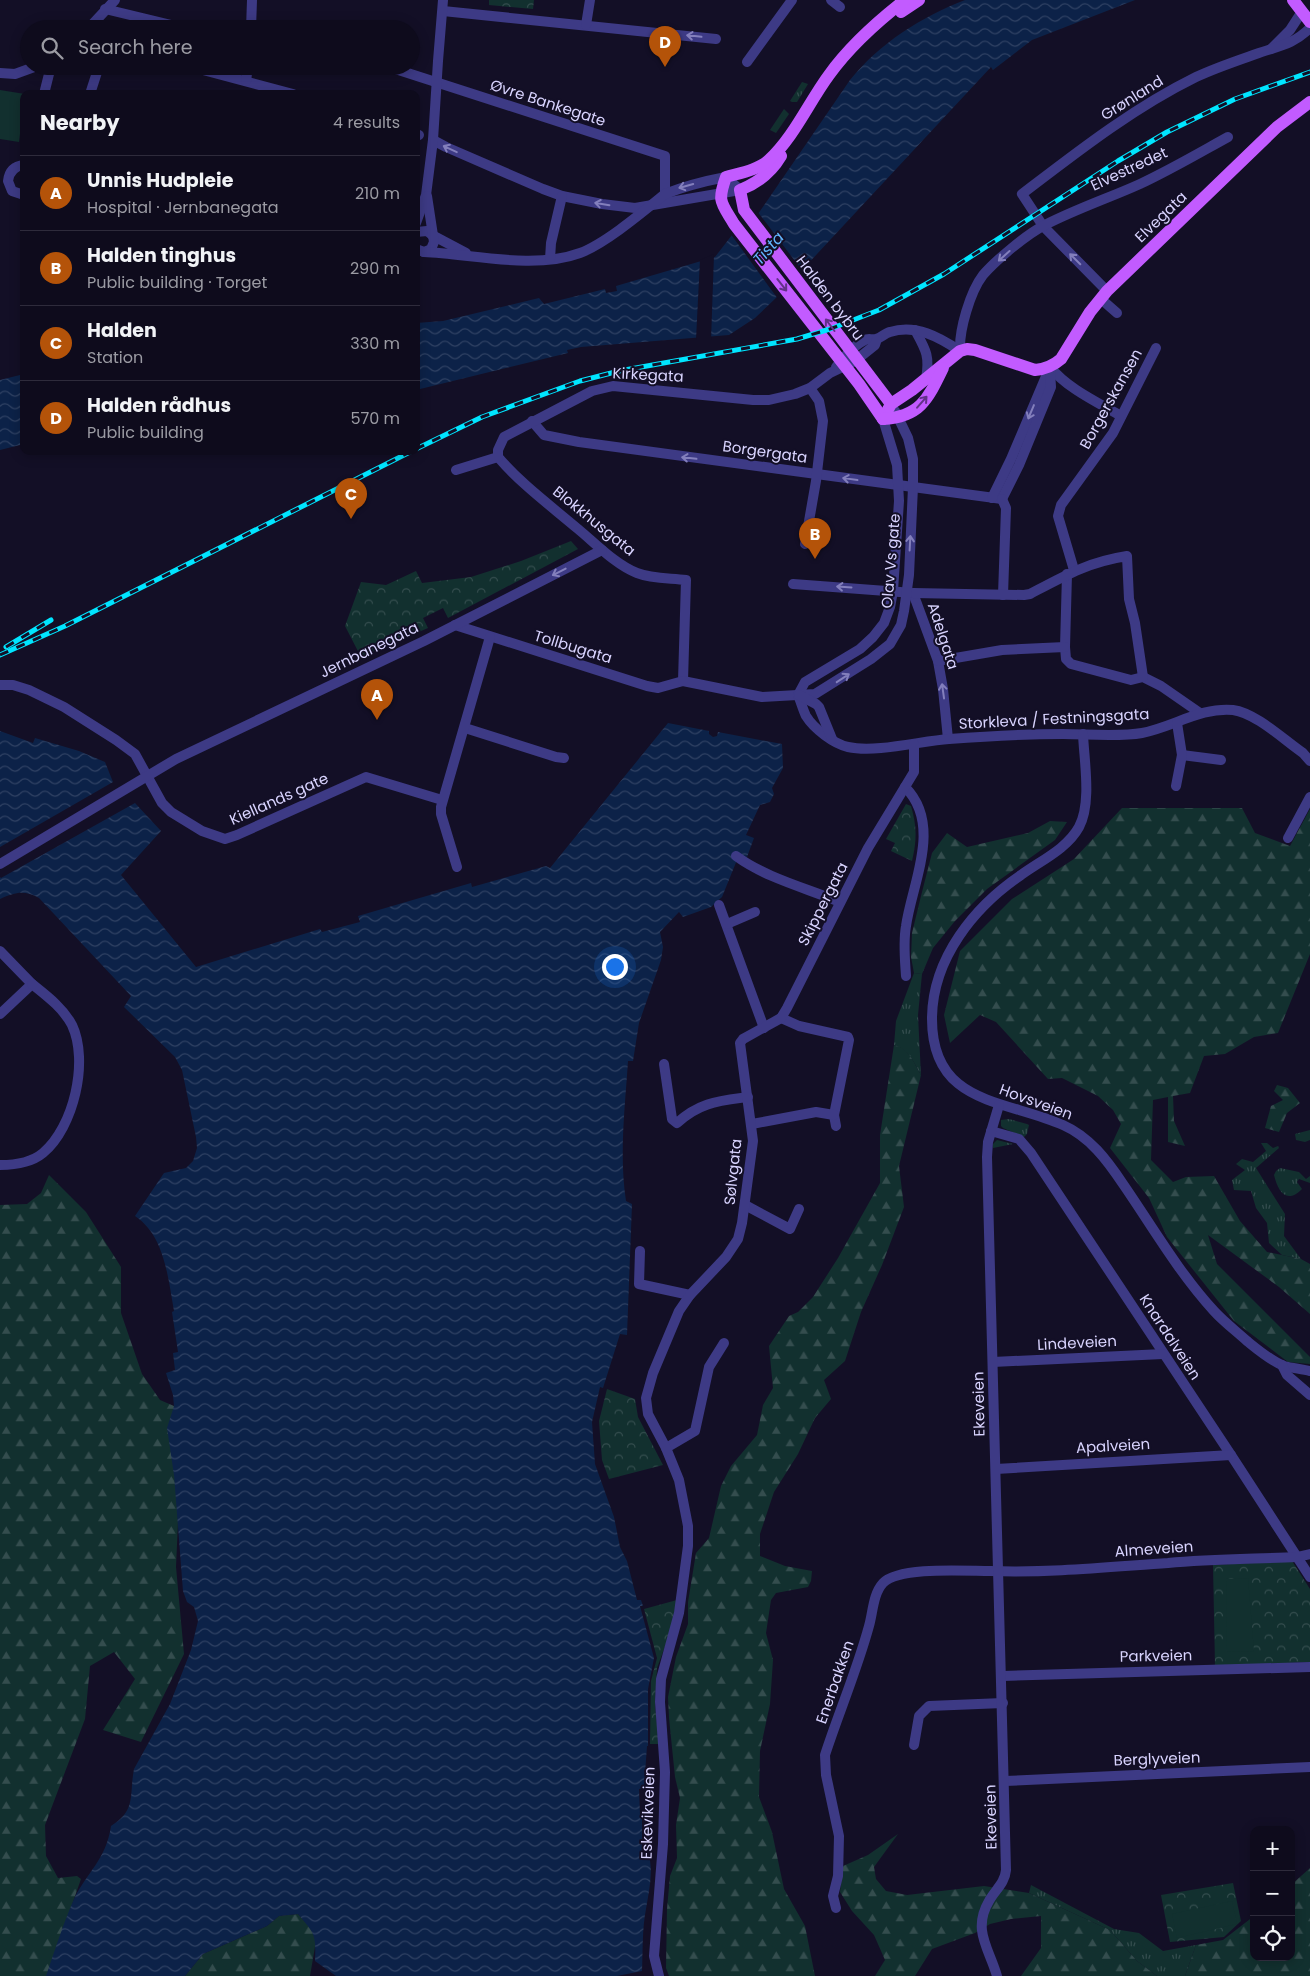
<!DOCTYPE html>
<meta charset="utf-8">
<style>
:root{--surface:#0e0b1c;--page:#1c1929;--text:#f1f3f6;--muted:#9b9ba3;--line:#2e2b3b;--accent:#b45309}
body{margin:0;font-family:Poppins,sans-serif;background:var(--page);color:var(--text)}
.controls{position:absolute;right:15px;bottom:15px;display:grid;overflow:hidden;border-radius:10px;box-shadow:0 2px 12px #0003}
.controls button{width:45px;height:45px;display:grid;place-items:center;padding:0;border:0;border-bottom:1px solid var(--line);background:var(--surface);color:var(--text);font:25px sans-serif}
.you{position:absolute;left:614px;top:966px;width:18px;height:18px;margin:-12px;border:4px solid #fff;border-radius:50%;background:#1a73e8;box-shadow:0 0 0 8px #1a73e833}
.badge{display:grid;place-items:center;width:32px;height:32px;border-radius:50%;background:var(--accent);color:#fff;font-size:16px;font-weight:700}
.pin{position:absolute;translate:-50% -41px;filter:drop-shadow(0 1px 2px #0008)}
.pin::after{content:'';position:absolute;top:26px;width:18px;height:15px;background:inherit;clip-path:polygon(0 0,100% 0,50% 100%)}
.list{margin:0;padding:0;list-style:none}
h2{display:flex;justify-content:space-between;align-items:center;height:65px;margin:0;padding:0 20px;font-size:21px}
h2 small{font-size:16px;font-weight:400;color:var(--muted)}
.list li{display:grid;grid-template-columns:32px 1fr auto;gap:15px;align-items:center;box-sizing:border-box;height:75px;padding:0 20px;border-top:1px solid var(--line)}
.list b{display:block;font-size:19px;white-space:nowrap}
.list p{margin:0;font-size:16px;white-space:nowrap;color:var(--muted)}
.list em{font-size:16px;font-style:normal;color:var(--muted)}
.icon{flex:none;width:28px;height:28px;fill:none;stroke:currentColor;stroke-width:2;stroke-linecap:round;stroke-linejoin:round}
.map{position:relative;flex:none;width:1310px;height:1976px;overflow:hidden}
.search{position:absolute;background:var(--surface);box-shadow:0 2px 12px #0003;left:20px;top:20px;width:400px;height:55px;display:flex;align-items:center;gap:12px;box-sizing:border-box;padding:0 18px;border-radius:28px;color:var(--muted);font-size:19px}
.panel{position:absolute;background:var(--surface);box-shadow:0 2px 12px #0003;left:20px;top:90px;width:400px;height:365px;border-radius:10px}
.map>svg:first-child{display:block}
.grass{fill:url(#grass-tufts)}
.forest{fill:url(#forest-firs)}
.park{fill:url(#park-crowns)}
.pitch{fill:#12302f}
.water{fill:url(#water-waves)}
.pier{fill:#130f26}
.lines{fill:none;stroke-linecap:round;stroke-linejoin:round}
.minor{stroke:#3d3a85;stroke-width:10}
.major{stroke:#c25bff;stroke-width:12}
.rail-casing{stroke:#00e5ff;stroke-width:5}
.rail{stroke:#130f26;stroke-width:3;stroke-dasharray:9;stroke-linecap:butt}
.oneway{stroke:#837fbc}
.oneway2{stroke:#623188}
.labels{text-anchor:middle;stroke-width:4;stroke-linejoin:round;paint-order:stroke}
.street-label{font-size:15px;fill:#d9d4ff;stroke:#130f26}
.water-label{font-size:16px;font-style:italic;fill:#62b6ff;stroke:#130f26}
</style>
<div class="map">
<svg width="1310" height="1976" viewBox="0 0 1310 1976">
<defs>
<pattern id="grass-tufts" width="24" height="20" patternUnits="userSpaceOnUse" patternTransform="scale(1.25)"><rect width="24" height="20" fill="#12302f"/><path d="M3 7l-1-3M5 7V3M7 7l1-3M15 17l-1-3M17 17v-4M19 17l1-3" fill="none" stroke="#344d4e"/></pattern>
<pattern id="forest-firs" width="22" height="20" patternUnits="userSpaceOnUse" patternTransform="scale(1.25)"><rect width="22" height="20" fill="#12302f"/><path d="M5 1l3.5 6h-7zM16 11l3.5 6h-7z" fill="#344d4e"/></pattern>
<pattern id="park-crowns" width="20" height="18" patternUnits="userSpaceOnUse" patternTransform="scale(1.25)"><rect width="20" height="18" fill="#12302f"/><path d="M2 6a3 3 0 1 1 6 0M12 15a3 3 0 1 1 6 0" fill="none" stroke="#344d4e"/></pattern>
<pattern id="water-waves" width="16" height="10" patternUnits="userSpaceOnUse" patternTransform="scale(1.25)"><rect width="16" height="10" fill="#0c2248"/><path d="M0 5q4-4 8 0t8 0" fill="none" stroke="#2f4163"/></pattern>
</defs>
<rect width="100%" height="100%" fill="#130f26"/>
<g class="grass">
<polygon points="802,82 808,84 797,102 792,102 790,101"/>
<polygon points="784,109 789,114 776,133 770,130"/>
<path d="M914 973 922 974 918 1015 921 1075C914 1063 909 1049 894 1045L896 1021Z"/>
<polygon points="1009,1119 1027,1124 1029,1125 1027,1134 1024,1137 1003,1128 1001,1126 1001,1120"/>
<polygon points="1310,1130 1310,1140 1305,1142 1296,1140 1295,1134"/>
<polygon points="997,1140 1013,1144 993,1148 993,1144"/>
<polygon points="1261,1143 1267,1143 1273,1148 1278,1146 1279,1148 1256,1168 1285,1214 1284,1236 1301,1259 1282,1255 1269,1243 1267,1223 1256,1208 1251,1191 1234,1190 1232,1180 1245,1170 1236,1164 1242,1159 1253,1162 1266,1151"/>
<path d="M1280 1168 1299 1172 1306 1179 1310 1176V1183L1299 1179 1297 1182 1302 1189C1286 1205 1278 1191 1274 1175L1276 1171Z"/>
<polygon points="1031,1885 1114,1929 1139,1933 1163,1951 1196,1945 1185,1976 1157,1976 1137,1961 1110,1930 1029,1893"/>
</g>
<g class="forest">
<polygon points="1122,808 1242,808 1255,833 1290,846 1310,809 1310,954 1278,1033 1254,1037 1225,1054 1204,1056 1190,1093 1173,1096 1174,1121 1185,1146 1168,1142 1168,1097 1153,1100 1151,1160 1173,1182 1186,1177 1214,1176 1240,1221 1267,1252 1301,1259 1310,1264 1310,1314 1279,1287 1208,1235 1217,1264 1310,1357 1310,1364 1288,1362 1234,1321 1167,1237 1149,1198 1110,1148 1121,1124 1113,1110 1098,1096 1062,1078 1048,1079 996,1022 980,1015 950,1043 944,1015 960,951 1012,899 1074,859"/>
<polygon points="1050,821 1067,822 1055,840 987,889 955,921 933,948 922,974 914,973 911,957 912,933 921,896 932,853 947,833 967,847 1028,833"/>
<path d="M894 1045C909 1048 914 1063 921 1075L899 1166 904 1207 882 1265 861 1312 845 1361 824 1380 831 1399 815 1418 798 1454 774 1492 760 1534V1556L785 1566 812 1571 811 1581 808 1587 776 1593 771 1600 766 1633 773 1660 770 1704 760 1751 759 1797 772 1832 784 1889 805 1926 815 1976H669L666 1968 667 1909 670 1876 677 1858 676 1825 680 1798 675 1777 669 1718 668 1697 676 1657 688 1624V1602L696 1553 709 1538 721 1486 731 1466 757 1435 763 1405 773 1388 769 1346 789 1316 798 1312 813 1297 838 1258 880 1183V1135Z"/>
<polygon points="1277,1085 1288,1088 1300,1103 1287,1113 1279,1132 1265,1128 1271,1106 1283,1100 1274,1091"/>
<polygon points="49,1175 86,1212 121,1267 121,1313 142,1374 160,1400 174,1406 178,1522 176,1567 184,1654 141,1742 103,1730 135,1679 114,1652 90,1666 85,1719 45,1825 46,1856 58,1878 77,1876 81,1879 47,1976 0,1976 0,1205 27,1204 41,1193"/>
<polygon points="898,1834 874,1867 876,1879 886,1891 907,1895 984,1886 1029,1893 1110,1930 1137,1961 1157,1976 1021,1976 1041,1948 1041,1916 1011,1919 990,1924 975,1933 932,1949 915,1976 875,1976 885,1960 874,1935 852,1911 840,1892 843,1866 868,1855"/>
<polygon points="1310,1868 1310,1976 1185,1976 1196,1945 1223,1940 1254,1916 1254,1957 1291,1957 1291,1885"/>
<polygon points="298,1914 314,1932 316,1941 310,1976 185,1976 203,1954 267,1926 279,1916"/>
</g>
<g class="park">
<polygon points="489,0 534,0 533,9 489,5"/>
<polygon points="571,541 578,549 448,618 443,608 423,618 428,628 361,657 345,626 361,582 386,585 416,571 422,583 471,577 521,561"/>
<path d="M906 804 911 806C917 827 917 840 912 861L891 851 895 843 886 839Z"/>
<polygon points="607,1389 635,1399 638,1417 663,1465 609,1479 602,1460 599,1421"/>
<polygon points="1292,1561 1310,1589 1310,1662 1215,1666 1213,1565"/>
<polygon points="677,1600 670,1633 657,1668 655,1705 659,1744 650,1744 651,1681 657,1658 644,1609"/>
<polygon points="1233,1883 1241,1921 1224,1937 1170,1942 1161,1895"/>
</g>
<g class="pitch">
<polygon points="0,90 25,94 19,142 0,139"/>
<polygon points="1248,1578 1254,1651 1227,1652 1226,1579"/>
<polygon points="1232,1901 1237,1924 1177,1938 1172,1914"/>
</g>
<g class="water">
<path d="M965 0H1135L1032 40 993 70 991 67 777 297 755 318 729 335 581 347 567 350 568 353 416 390V323L443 321 539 298 544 304 605 289 606 293 617 291 616 286 715 257 732 235 758 214 850 80C880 43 921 17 965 0Z"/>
<polygon points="24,374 24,444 0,450 0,380"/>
<path d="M668 723 709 731V734L713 737 717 736 718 732 782 744 783 768 772 788 774 794 770 802 760 805 746 835 754 838 747 857 739 855 722 897 711 907 683 917 679 912 660 932 663 947 661 960 639 1023 633 1061H628C625 1108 619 1155 626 1201L632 1204 627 1335 620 1334 603 1388 600 1387 592 1422 595 1464 614 1517 620 1547 627 1561 637 1600H641L643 1606H640L654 1658 648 1689V1746H647L644 1788 639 1789 640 1815 647 1816V1818H642V1850L648 1852C654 1871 649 1890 646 1909 642 1929 643 1951 642 1971L617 1976H336L315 1961C316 1934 315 1934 298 1914L279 1916 267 1926 203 1954 185 1976H46C55 1950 63 1924 74 1899 87 1872 106 1860 111 1826 137 1810 129 1794 134 1769L170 1704 191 1650 198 1621 194 1607 187 1602 183 1591 174 1475 167 1428 174 1406 173 1395 166 1373 175 1370 173 1353 178 1352 172 1312 174 1311C168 1278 165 1236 135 1216L164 1173 186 1168 193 1161 197 1148 196 1137 182 1070 175 1057 124 1007 131 996 39 898C24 890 16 892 0 899V877L1 878 135 803 161 831 121 875 196 967 320 929 322 932 360 922 358 916 471 883 472 887 546 866 550 868Z"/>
<polygon points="0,731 33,743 35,738 79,751 105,762 113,782 0,847"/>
</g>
<g class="pier">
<polygon points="757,211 804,273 778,299 730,233"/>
<polygon points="714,254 711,340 696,340 700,260"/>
</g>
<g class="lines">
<g class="minor">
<polyline points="831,0 840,7"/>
<polyline points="105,9 188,29"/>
<polyline points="443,11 716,39"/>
<polyline points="586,25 590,0"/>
<polyline points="88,29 115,0"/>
<polyline points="251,29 252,0"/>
<polyline points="1271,49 1290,30 1301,13"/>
<polyline points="747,62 792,0"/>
<polyline points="188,66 293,94"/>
<polyline points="386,66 665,156 665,194"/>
<polyline points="0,73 15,74 37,66"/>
<polyline points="246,81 248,66"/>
<polyline points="44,94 51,66"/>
<polyline points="90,94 99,66"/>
<polyline points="416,134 419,135"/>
<polyline points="433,140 446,147 543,189 562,196 602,204 635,208 740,190"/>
<path d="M24 165C14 166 9 172 8 181L12 191 24 195"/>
<polyline points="416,223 426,195 433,140 438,61 443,0"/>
<polyline points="416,232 427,231 431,234"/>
<polyline points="432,235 466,253"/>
<polyline points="416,249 424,252 431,249 434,242 427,196"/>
<path d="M424 252C472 254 534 270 580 253 605 244 644 211 665 194 685 186 705 181 726 177L740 190"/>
<polyline points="550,259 551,243 562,196"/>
<path d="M1107 291 1043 226 1022 194C1077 152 1133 108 1196 77 1215 68 1236 61 1256 54 1278 46 1293 45 1310 28"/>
<polyline points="1101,299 1117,313"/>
<path d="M915 330C926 350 930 356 926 379"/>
<path d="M960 351C959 330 970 292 983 275 996 260 1027 234 1045 225 1076 209 1109 198 1140 184 1170 170 1199 153 1228 137"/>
<path d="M836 367C844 357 853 346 865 340 868 338 872 340 876 339 881 338 885 333 890 332 916 324 939 337 960 351"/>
<path d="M1050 367C1068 389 1097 402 1121 416"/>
<polyline points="532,421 544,435 579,442 1002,499"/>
<path d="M498 457C521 484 551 506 578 529 595 543 616 565 637 573 652 579 670 578 686 580L683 681"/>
<polyline points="456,470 498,457 498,450 504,437 592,391 613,386 753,400 769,400 795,394 810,388 830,373 855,361 875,345 877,339"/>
<polyline points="992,498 1011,459 1050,367"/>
<polyline points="1002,499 1019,465 1051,387 1050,371"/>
<polyline points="1002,499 1006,508 1003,595"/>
<polyline points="805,544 816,481 823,421 819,401 810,388"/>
<polyline points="1074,570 1058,516 1061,505 1113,433 1156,348"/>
<polyline points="1067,574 1065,647 1066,659 1071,664 1131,680 1143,677 1161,686 1200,713"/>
<polyline points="793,584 913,593 938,661 943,689 948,739"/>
<path d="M913 593 1024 595 1030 594C1064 576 1088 562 1127 556L1129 599 1135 623 1143 677"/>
<polyline points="455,625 647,686 658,688 683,681"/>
<polyline points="938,661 1002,650 1065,647"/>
<polyline points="683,681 762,697 815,694 871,659 890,644 901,625 904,611 909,575 913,487 913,459 908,438 895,411"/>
<polyline points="0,685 13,685 29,690 64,707 116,740 135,754 162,803 171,812 202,831 225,839 237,835 366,777 442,800"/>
<path d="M798 695C801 702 803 710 806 716 814 729 834 744 848 747 876 753 921 741 949 739 987 736 1025 734 1063 734 1087 734 1119 737 1142 733 1173 727 1201 707 1233 710 1256 713 1284 740 1303 753L1310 761"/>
<polyline points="798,695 805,682 860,649 873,637 884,623 890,607 893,591 899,501 897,465 883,419"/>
<polyline points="799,695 816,704 819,707 832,739"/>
<polyline points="465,728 556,757 564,758"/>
<path d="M1083 734C1084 760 1092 803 1079 827 1067 849 1040 861 1021 875 974 907 933 958 932 1017 931 1105 1004 1099 1063 1125 1090 1137 1107 1160 1123 1184 1152 1226 1179 1273 1214 1311 1224 1322 1236 1331 1247 1341 1257 1349 1271 1361 1284 1366 1292 1368 1301 1369 1310 1371"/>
<polyline points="1182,755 1221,760"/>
<polyline points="1176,786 1182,755 1177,723"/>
<path d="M905 787C943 825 912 883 906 926 903 943 905 960 906 976"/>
<polyline points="1288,838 1310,797"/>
<path d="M736 856C766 878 806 888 840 902"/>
<polyline points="0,864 176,759 424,641 602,550"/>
<polyline points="457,867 441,814 441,807 490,637"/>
<polyline points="719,905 764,1028"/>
<polyline points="727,924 755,912"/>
<polyline points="0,951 32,984 0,1014"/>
<polyline points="781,1018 799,1026 848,1037 849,1040 834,1115 836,1126"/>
<path d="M664 1064 672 1119 677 1123C700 1102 719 1101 748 1097"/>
<polyline points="752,1124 816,1112 834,1115"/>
<polyline points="991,1131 1019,1139 1031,1153 1231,1455 1310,1577"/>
<path d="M0 1165C16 1165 31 1163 43 1153 74 1127 89 1061 72 1025 63 1008 47 996 32 984"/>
<polyline points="745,1205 790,1229 799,1209"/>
<polyline points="640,1251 639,1284 690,1295"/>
<polyline points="993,1362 1163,1354"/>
<polyline points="1282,1365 1287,1375 1310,1395"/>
<polyline points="666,1448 695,1431 709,1367 724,1343"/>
<polyline points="996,1469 1231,1455"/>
<polyline points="1003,1676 1310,1667"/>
<polyline points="914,1745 919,1716 929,1706 1003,1703"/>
<polyline points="1005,1781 1310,1767"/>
<path d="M836 1908 833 1896 838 1876 839 1836 826 1775 825 1755C839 1712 857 1670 869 1626 873 1612 873 1594 883 1583 899 1566 967 1571 990 1571 1050 1573 1109 1567 1168 1563 1211 1559 1254 1559 1297 1557L1310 1554"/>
<polyline points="659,1976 654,1956 663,1844 665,1772 660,1702 661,1679 679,1613 688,1546 688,1526 679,1480 666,1448 648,1414 646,1398 653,1373 679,1311 690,1295 726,1257 738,1239 742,1223 753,1141 740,1043 743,1039 781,1018 787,1008 868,848 914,772 914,744"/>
<path d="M997 1976C989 1948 972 1930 989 1901 995 1890 1005 1883 1006 1870L987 1157 988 1142 999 1105"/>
</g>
<g class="major">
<polyline points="1293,0 1310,22"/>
<polyline points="901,12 919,0"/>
<path d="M781 156C771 173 758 183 740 190L744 210 891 404"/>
<path d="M883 419 891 404 912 390 960 351 967 349 975 350 1035 370C1046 369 1053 366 1061 359L1090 312 1107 291 1277 127 1310 102"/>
<path d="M883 419 859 384 734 224C721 202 717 202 726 177 740 173 758 170 769 160 794 137 809 102 829 75 849 47 878 21 905 0"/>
<path d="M883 419C920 417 928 399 943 368"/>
</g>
<g class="rail-casing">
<g id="rail">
<polyline points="416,449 482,417 580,381 619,371 797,339 830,329 879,310 944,274 1118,161 1167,132 1235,99 1310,72"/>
<polyline points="6,647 51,620"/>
<polyline points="0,655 65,626 412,451"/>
</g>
</g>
<use href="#rail" class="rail"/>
</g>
<defs><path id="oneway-shaft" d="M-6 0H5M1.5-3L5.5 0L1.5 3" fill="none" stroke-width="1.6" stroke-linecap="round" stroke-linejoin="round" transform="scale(1.25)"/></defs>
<g class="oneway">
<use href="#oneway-shaft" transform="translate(694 36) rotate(-174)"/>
<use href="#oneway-shaft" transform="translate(450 149) rotate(-155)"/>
<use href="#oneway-shaft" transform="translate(686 186) rotate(164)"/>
<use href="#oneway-shaft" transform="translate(602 204) rotate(-171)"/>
<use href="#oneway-shaft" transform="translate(1004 256) rotate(138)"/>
<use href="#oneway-shaft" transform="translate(1075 259) rotate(-135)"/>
<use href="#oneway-shaft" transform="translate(1031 412) rotate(113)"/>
<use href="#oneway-shaft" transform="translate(689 458) rotate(-174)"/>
<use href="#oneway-shaft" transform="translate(850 479) rotate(-172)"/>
<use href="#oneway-shaft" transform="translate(910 543) rotate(-87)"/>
<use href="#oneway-shaft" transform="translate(559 572) rotate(153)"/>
<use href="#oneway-shaft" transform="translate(844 587) rotate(-176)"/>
<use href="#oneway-shaft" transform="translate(843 678) rotate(-33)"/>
<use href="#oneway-shaft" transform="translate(943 691) rotate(-98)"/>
</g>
<g class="oneway2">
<use href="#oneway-shaft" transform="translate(782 285) rotate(52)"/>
<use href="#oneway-shaft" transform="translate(830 325) rotate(-127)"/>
<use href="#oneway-shaft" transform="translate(922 402) rotate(-49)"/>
</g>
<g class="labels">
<g class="street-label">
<text transform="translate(1132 98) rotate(-32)" y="5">Grønland</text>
<text transform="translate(548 103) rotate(18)" y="5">Øvre Bankegate</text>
<text transform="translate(1129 169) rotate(-25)" y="5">Elvestredet</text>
<text transform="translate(1161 217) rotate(-44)" y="5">Elvegata</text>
<text transform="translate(830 298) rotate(53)" y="5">Halden bybru</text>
<text transform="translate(648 375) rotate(3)" y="5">Kirkegata</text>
<text transform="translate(1111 399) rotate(-61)" y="5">Borgerskansen</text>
<text transform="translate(765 452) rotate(8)" y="5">Borgergata</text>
<text transform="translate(594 521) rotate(39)" y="5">Blokkhusgata</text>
<text transform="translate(891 561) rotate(-85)" y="5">Olav Vs gate</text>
<text transform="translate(943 636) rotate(72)" y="5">Adelgata</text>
<text transform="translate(573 647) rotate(17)" y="5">Tollbugata</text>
<text transform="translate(369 650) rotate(-26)" y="5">Jernbanegata</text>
<text transform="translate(1054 719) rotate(-3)" y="5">Storkleva / Festningsgata</text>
<text transform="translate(279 799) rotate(-24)" y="5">Kiellands gate</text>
<text transform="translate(823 904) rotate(-63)" y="5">Skippergata</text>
<text transform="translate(1036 1102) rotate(20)" y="5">Hovsveien</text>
<text transform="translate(733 1172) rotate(-84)" y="5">Sølvgata</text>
<text transform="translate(1170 1337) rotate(57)" y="5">Knardalveien</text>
<text transform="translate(1077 1343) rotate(-3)" y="5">Lindeveien</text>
<text transform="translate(979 1404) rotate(-91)" y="5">Ekeveien</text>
<text transform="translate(1113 1446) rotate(-3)" y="5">Apalveien</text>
<text transform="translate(1154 1549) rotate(-4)" y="5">Almeveien</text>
<text transform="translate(1156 1656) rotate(-1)" y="5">Parkveien</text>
<text transform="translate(835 1682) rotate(-71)" y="5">Enerbakken</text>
<text transform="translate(1157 1759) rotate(-2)" y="5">Berglyveien</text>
<text transform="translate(648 1813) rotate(-88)" y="5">Eskevikveien</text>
<text transform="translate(991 1817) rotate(-91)" y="5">Ekeveien</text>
</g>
<g class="water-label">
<text transform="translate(768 248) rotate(-49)" y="6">Tista</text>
</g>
</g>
</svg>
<div class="controls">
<button>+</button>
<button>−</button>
<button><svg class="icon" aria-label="locate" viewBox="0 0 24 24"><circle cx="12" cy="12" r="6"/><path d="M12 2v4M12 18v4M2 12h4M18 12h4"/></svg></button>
</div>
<div class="you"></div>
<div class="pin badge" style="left:377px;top:720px">A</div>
<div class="pin badge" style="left:815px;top:559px">B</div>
<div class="pin badge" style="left:351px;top:519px">C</div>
<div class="pin badge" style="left:665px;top:67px">D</div>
<div class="search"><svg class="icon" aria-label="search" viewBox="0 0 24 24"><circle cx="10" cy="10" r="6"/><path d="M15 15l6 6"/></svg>Search here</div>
<section class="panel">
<h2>Nearby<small>4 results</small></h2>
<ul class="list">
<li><span class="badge">A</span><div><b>Unnis Hudpleie</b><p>Hospital · Jernbanegata</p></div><em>210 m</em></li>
<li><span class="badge">B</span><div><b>Halden tinghus</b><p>Public building · Torget</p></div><em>290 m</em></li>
<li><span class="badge">C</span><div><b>Halden</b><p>Station</p></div><em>330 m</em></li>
<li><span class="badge">D</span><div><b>Halden rådhus</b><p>Public building</p></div><em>570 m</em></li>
</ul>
</section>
</div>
